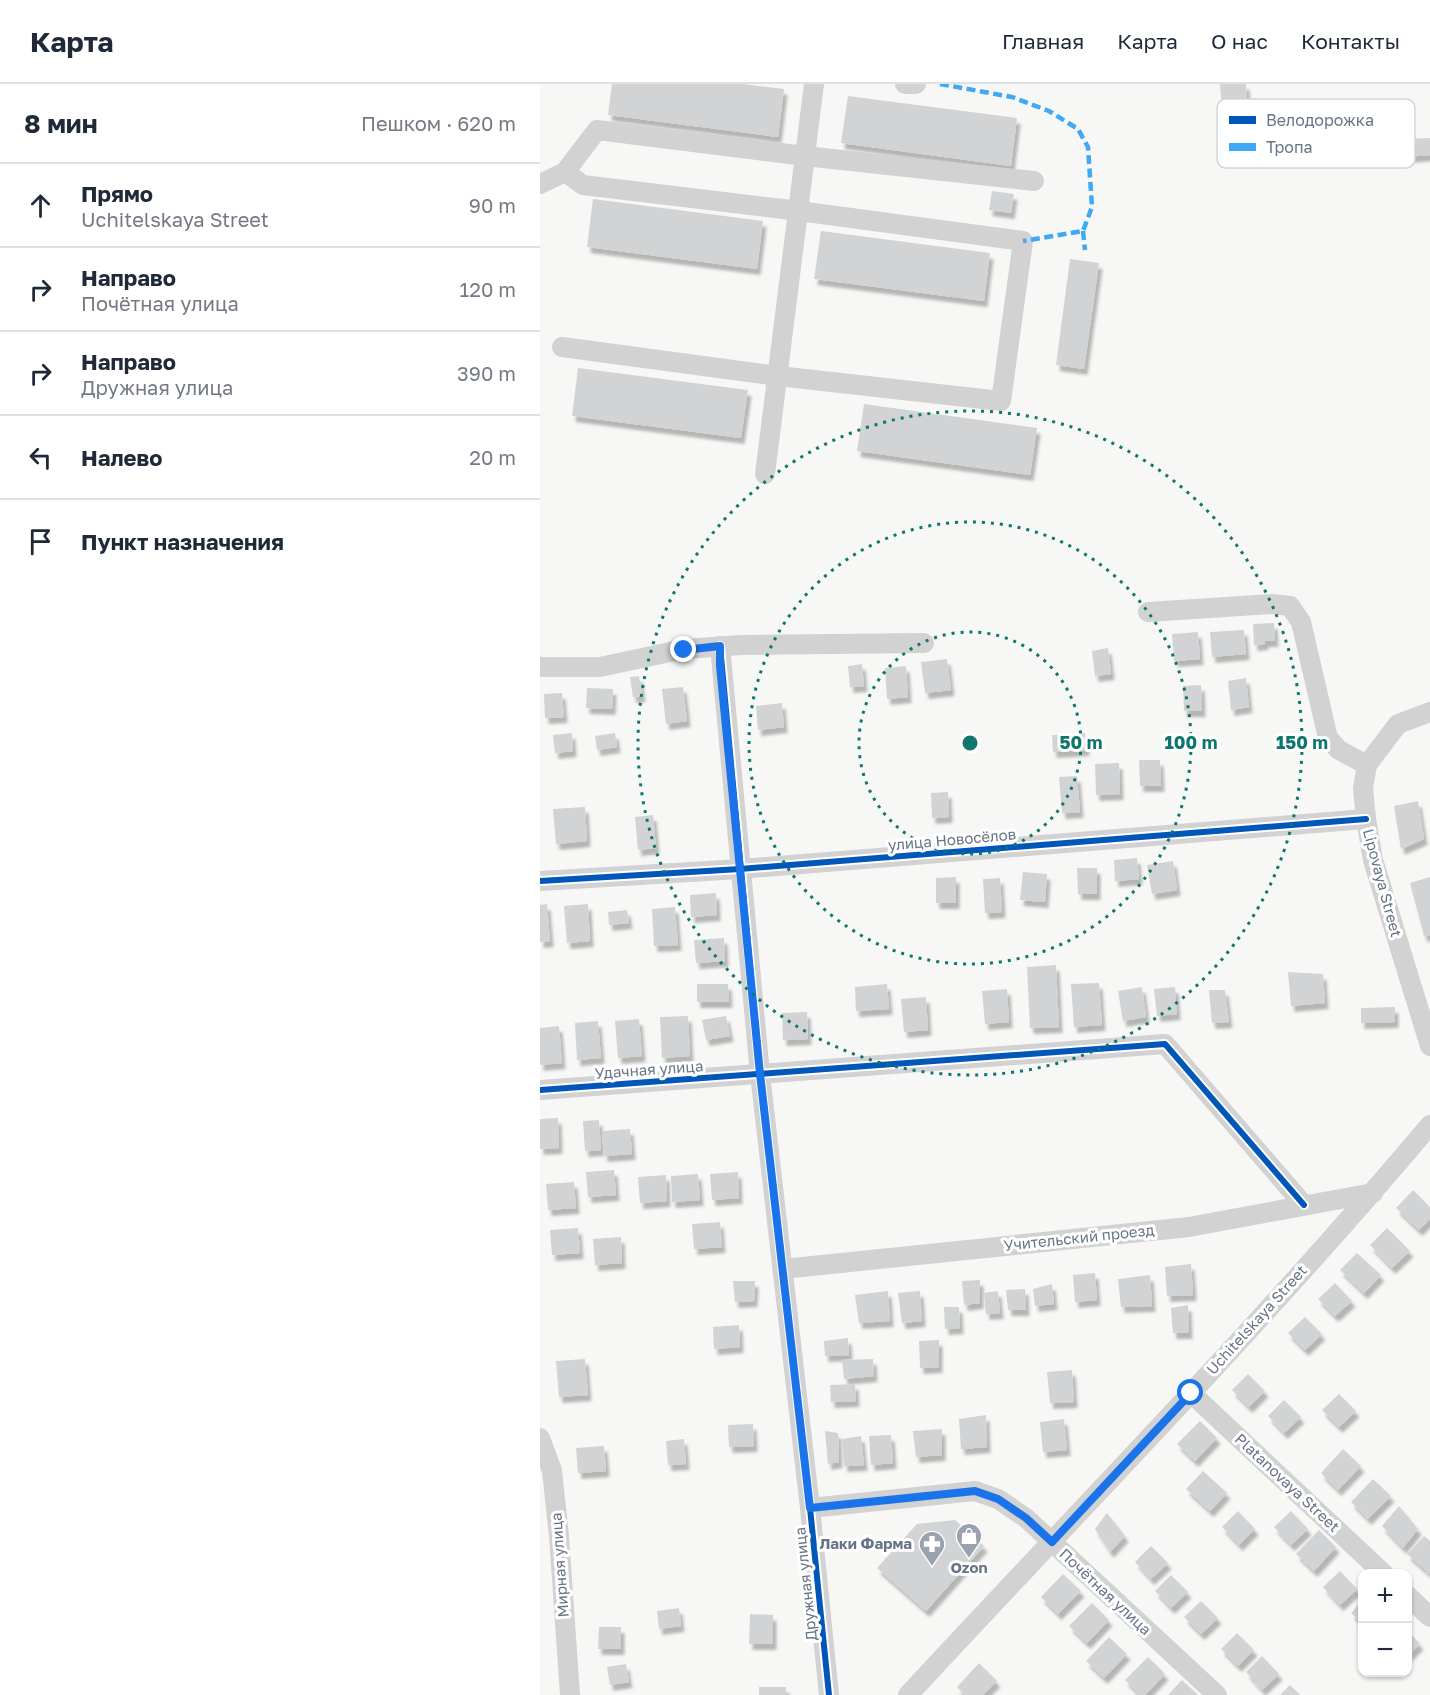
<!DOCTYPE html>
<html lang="ru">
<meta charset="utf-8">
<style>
:root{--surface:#fff;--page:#f6f6f7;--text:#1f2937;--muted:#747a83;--line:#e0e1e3}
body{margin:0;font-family:"Golos Text",sans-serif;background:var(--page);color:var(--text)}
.controls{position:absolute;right:18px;bottom:18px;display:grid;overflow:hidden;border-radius:12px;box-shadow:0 2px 4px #0004}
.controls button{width:54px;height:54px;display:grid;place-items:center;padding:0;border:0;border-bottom:2px solid var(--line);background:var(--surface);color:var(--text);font:30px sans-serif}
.stop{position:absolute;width:18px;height:18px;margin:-14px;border:4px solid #1a73e8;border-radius:50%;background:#fff}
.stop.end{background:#1a73e8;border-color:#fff;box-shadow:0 2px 6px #0008}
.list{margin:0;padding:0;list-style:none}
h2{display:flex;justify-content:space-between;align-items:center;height:78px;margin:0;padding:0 24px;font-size:26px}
h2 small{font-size:20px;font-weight:400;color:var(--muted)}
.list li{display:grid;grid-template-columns:39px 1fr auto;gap:18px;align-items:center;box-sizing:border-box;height:84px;padding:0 24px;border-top:2px solid var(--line)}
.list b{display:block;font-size:22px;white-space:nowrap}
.list p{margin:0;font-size:20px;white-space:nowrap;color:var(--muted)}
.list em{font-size:20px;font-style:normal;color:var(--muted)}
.icon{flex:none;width:33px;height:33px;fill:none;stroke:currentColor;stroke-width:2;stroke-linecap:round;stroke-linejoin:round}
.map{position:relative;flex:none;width:890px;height:1611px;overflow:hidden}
header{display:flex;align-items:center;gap:36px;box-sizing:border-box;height:84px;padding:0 30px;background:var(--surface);border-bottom:2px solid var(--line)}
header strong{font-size:28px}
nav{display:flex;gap:33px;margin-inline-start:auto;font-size:21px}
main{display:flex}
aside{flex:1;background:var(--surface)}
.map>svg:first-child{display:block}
.building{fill:#d2d3d4;filter:url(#shadow)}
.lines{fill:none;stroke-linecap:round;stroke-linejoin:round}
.minor{stroke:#d2d2d3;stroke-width:20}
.quiet{stroke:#3fa9f5;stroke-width:4.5;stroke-dasharray:9 4.5;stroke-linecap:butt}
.cycleway-casing{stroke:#fff;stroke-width:10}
.cycleway{stroke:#0057b8;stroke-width:6}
.route{stroke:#1a73e8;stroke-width:8}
.ring{fill:none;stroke:#0f766e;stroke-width:3;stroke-dasharray:3 6}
.labels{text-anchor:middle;stroke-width:6;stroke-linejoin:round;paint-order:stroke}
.street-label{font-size:15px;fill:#677487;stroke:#fff}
.poi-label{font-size:15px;font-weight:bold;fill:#677487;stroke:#fff;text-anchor:end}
.key{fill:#fff;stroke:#d1d5db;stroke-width:1.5}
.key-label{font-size:16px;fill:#677487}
.centre{fill:#0f766e;stroke:#fff;stroke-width:3}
.ring-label{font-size:18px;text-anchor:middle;font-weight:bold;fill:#0f766e;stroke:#fff;stroke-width:6;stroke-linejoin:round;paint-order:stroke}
</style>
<header>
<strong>Карта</strong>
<nav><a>Главная</a><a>Карта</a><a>О нас</a><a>Контакты</a></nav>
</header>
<main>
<aside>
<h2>8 мин<small>Пешком · 620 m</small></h2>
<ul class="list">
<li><svg class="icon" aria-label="ahead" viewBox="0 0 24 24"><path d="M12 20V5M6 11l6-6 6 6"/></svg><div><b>Прямо</b><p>Uchitelskaya Street</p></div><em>90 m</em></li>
<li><svg class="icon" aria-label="right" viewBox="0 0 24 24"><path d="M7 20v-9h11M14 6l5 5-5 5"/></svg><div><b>Направо</b><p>Почётная улица</p></div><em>120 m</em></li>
<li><svg class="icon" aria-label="right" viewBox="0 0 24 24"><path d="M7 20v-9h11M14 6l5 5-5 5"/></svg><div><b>Направо</b><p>Дружная улица</p></div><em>390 m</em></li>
<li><svg class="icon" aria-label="left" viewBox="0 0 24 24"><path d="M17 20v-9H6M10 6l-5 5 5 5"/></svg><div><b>Налево</b></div><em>20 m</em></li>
<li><svg class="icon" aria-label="arrive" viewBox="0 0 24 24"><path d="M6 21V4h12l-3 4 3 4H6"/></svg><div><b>Пункт назначения</b></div></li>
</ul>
</aside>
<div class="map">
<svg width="890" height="1611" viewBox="0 0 890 1611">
<defs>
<filter id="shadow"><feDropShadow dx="3.5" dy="6" stdDeviation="1.5" flood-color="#0004"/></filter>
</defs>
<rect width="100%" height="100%" fill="#f7f7f6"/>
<g class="building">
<polygon points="72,0 203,0 244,5 238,53 68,31"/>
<polygon points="680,0 706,0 707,22 682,24"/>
<polygon points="308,12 477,34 471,82 301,59"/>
<polygon points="890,54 890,71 866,73 866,55"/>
<polygon points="452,107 474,110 471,129 449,126"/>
<polygon points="53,115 223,137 217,185 47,163"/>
<polygon points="281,147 450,169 444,217 274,195"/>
<polygon points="530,175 559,179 544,285 516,281"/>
<polygon points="38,284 208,306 201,354 32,332"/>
<polygon points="324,320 497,344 490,391 317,367"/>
<polygon points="734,539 735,557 725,557 725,560 714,561 713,540"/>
<polygon points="704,546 706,570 672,573 670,548"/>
<polygon points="658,548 660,575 634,577 632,550"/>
<polygon points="568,564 571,590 555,592 552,567"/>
<polygon points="407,575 411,606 385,609 381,578"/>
<polygon points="322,580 324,602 310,603 308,582"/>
<polygon points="366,582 368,613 347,615 345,584"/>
<polygon points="99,592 102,612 93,613 90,593"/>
<polygon points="706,594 709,623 691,626 688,597"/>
<polygon points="661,601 662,627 644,627 643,602"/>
<polygon points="143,603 147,637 126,640 122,605"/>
<polygon points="47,604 73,605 72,625 46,624"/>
<polygon points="22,609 24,633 5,634 4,610"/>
<polygon points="242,619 244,643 218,646 216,622"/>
<polygon points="32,649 33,667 15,669 13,651"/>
<polygon points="75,649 77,663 57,666 55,652"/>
<polygon points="545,649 546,666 513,668 512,651"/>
<polygon points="599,676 620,676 621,702 600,702"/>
<polygon points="579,679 580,710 556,711 555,680"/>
<polygon points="537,692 540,728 522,729 519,693"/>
<polygon points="408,708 409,733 392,734 391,709"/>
<polygon points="878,717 884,755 861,765 854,722"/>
<polygon points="45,723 47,757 16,760 13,725"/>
<polygon points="113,731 116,764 98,766 95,733"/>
<polygon points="597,774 599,795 575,797 574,776"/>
<polygon points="633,777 637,806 612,810 607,781"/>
<polygon points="537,784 557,784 557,810 538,810"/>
<polygon points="483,788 507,790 505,818 480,816"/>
<polygon points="416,793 416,819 396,819 396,794"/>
<polygon points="890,793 890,851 884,852 870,799"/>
<polygon points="460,794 462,828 445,829 443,795"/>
<polygon points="176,809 177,831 151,833 150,811"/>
<polygon points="7,820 10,857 0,858 0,821"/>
<polygon points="48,820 50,857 27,859 24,822"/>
<polygon points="135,823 138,861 114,862 112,825"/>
<polygon points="87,826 89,839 69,841 68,828"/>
<polygon points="184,854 185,877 156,879 154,856"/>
<polygon points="516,881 519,943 490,944 487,883"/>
<polygon points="748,888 783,890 785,919 751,922"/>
<polygon points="559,899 562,941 534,943 531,900"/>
<polygon points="157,900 188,900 189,918 157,918"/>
<polygon points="347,900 349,925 316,927 315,903"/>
<polygon points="602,903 606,933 583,937 578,907"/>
<polygon points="635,903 637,930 617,932 614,905"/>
<polygon points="467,905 469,938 445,940 442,907"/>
<polygon points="669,906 685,906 689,938 672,939"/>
<polygon points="386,913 388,946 364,948 361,915"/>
<polygon points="855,923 855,938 821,939 821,924"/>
<polygon points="267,928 268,955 243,956 242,929"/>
<polygon points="148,932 150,972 122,974 120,933"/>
<polygon points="186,932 190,952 166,956 162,936"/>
<polygon points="99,935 102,972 78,974 75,937"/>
<polygon points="58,937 61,974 37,976 35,939"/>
<polygon points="19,942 22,979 0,981 0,944"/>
<polygon points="18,1034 19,1064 0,1065 0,1035"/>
<polygon points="59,1036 61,1066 45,1067 43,1037"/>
<polygon points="90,1045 92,1070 64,1072 62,1047"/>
<polygon points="74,1086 76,1111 48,1113 46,1088"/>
<polygon points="198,1088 199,1114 172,1116 170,1090"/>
<polygon points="158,1090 160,1116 132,1118 131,1092"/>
<polygon points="126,1091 127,1117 100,1119 98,1093"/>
<polygon points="34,1098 36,1124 8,1126 6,1100"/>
<polygon points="873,1106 890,1123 890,1135 879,1146 856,1124"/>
<polygon points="180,1138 182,1163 154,1165 152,1140"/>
<polygon points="38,1144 40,1169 12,1171 10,1146"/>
<polygon points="847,1144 870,1167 852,1184 830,1161"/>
<polygon points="81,1153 82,1179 55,1181 53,1155"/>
<polygon points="817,1169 841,1191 824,1209 800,1186"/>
<polygon points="651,1180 653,1211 627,1212 625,1183"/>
<polygon points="555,1189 557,1216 535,1218 533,1191"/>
<polygon points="610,1191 612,1222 581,1223 578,1195"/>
<polygon points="440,1196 440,1219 424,1221 422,1197"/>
<polygon points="193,1197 215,1197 214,1217 195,1218"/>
<polygon points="795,1199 812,1217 795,1232 778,1215"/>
<polygon points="512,1200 514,1220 495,1222 493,1205"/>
<polygon points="485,1205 486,1226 468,1226 466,1206"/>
<polygon points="348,1207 350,1237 319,1239 315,1211"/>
<polygon points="380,1207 382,1237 362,1239 358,1209"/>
<polygon points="458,1207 460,1229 446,1230 444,1209"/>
<polygon points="648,1221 649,1249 633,1249 631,1224"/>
<polygon points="404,1223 419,1223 420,1244 405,1245"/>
<polygon points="765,1233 782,1250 765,1266 748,1249"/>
<polygon points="199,1241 200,1263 174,1265 173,1243"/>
<polygon points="308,1254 309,1271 285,1272 284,1257"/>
<polygon points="399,1256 399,1283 380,1284 379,1257"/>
<polygon points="45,1275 48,1311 19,1313 16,1277"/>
<polygon points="333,1275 334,1292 304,1295 302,1276"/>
<polygon points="532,1286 534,1318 510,1319 507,1288"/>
<polygon points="708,1290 725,1307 709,1323 692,1306"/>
<polygon points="315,1300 316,1317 291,1318 290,1301"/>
<polygon points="799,1310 816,1327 799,1343 782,1326"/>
<polygon points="744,1316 761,1333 744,1349 728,1332"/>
<polygon points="446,1331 447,1363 421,1365 419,1335"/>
<polygon points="524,1335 527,1366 503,1368 500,1338"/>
<polygon points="660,1337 677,1354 655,1377 637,1360"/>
<polygon points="213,1340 214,1362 189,1363 188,1341"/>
<polygon points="402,1345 402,1371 376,1373 373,1347"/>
<polygon points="285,1347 298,1349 299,1378 288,1380"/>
<polygon points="351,1351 353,1379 331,1381 329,1352"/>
<polygon points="321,1352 324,1381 304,1382 302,1355"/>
<polygon points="144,1355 146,1380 128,1381 126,1357"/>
<polygon points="64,1362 66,1387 38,1389 36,1364"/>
<polygon points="803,1365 821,1382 798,1406 781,1389"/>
<polygon points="663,1387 687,1409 670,1427 646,1405"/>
<polygon points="833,1395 851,1412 828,1435 811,1418"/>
<polygon points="859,1422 878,1445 863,1464 842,1442"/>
<polygon points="698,1427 715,1445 699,1461 682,1443"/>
<polygon points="751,1427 768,1445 751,1461 734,1443"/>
<polygon points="567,1429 585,1452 570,1468 555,1445"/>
<polygon points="415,1436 444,1462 386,1527 337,1484 377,1440"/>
<polygon points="779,1446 796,1463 774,1487 756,1470"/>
<polygon points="884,1452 890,1457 890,1490 867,1470"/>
<polygon points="611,1462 628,1479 611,1495 595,1478"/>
<polygon points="800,1487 817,1505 800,1521 783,1503"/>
<polygon points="523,1490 541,1507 518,1530 501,1513"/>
<polygon points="631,1491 648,1508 631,1524 615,1507"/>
<polygon points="822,1516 822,1539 811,1529"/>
<polygon points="661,1517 678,1534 661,1550 644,1533"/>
<polygon points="552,1519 569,1536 547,1559 529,1542"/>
<polygon points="139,1524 141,1542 119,1545 117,1527"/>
<polygon points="210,1530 233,1531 233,1560 209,1560"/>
<polygon points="59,1543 81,1543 81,1565 58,1565"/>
<polygon points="868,1547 880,1560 868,1572"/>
<polygon points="697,1549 714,1566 698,1582 681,1565"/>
<polygon points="569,1553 587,1570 564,1594 546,1577"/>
<polygon points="722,1572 739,1590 722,1606 706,1588"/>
<polygon points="608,1573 625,1590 605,1611 600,1611 585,1596"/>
<polygon points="439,1579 457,1597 443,1611 425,1611 417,1603"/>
<polygon points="86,1580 89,1598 70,1601 67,1583"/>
<polygon points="642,1596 658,1611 628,1611"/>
<polygon points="750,1601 760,1611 740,1611"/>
<rect x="219" y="1603" width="27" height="8"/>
</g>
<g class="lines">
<g class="minor">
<polyline points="365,0 376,0"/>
<polyline points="0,100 25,88 57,46 265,72 494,97"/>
<polyline points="22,263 238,292 461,317 483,157 259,127 43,101 25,88"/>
<polyline points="225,390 274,0"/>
<polyline points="608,528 732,520 750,522 761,538 788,654 799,666 827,681"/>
<polyline points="180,562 220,990 270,1424 289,1611"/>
<polyline points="0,583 60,583 144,565 201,561 384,559"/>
<polyline points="890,628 858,640 827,681 823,704 826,735 833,776 890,962"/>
<polyline points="0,797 200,785 826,735"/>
<polyline points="0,1006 625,960 764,1121"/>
<polyline points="243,1185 649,1143 833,1109"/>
<polyline points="651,1309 844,1490"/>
<polyline points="0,1354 12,1387 19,1452 30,1611"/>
<polyline points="270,1424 435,1407 458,1415 486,1434 677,1611"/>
<polyline points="868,1512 890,1533"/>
<path d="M368 1611C543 1422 724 1238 890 1041"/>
</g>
<g class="quiet">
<polyline points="400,0 472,13 509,27 538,45 548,63 552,123 543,147 483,157"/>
<polyline points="543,147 545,166"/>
</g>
<g class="cycleway-casing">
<g id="cycleway">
<polyline points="180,562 220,990 270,1424 289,1611"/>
<polyline points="0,797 200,785 826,735"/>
<polyline points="0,1006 625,960 764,1121"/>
</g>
</g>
<use href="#cycleway" class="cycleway"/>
</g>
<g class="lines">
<polyline class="route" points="144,566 180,562 180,582 220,990 270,1424 435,1407 458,1415 486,1434 512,1458 651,1309"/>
</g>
<g class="ring">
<circle cx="430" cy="659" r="111"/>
<circle cx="430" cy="659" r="221"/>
<circle cx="430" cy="659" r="332"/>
</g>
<defs>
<g id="shop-pin" transform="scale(1.35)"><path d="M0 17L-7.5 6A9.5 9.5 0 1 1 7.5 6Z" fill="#99a2ae" stroke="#fff"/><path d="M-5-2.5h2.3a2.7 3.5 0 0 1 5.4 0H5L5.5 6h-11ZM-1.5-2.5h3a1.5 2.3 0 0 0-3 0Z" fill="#fff"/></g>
<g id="pharmacy-pin" transform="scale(1.35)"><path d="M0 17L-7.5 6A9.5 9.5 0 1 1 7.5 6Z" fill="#99a2ae" stroke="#fff"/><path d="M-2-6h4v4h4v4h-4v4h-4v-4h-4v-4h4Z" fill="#fff"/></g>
</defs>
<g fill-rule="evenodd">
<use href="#shop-pin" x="429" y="1452"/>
<use href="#pharmacy-pin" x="392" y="1460"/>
</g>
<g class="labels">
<g class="street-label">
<text transform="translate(412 756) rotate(-5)" y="5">улица Новосёлов</text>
<text transform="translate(842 799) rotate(75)" y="5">Lipovaya Street</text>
<text transform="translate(109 986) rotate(-4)" y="5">Удачная улица</text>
<text transform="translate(539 1154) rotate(-6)" y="5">Учительский проезд</text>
<text transform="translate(717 1236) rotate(-48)" y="5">Uchitelskaya Street</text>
<text transform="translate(747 1399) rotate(43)" y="5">Platanovaya Street</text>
<text transform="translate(20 1481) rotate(-94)" y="5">Мирная улица</text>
<text transform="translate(266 1500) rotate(-96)" y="5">Дружная улица</text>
<text transform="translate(565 1508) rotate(43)" y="5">Почётная улица</text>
</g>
<g class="poi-label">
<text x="372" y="1465">Лаки Фарма</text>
<text x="429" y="1489" text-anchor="middle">Ozon</text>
</g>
</g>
<rect x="677" y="15" width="198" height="69" rx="9" class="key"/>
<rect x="689" y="32" width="27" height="8" fill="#0057b8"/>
<rect x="689" y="59" width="27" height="8" fill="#3fa9f5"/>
<g class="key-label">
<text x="726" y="42">Велодорожка</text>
<text x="726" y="69">Тропа</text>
</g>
<circle cx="430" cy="659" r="9" class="centre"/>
<g class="ring-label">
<text x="541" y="665">50 m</text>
<text x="651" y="665">100 m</text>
<text x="762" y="665">150 m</text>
</g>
</svg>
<div class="controls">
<button>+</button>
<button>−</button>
</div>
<div class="stop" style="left:651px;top:1309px"></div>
<div class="stop end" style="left:144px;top:566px"></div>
</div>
</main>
